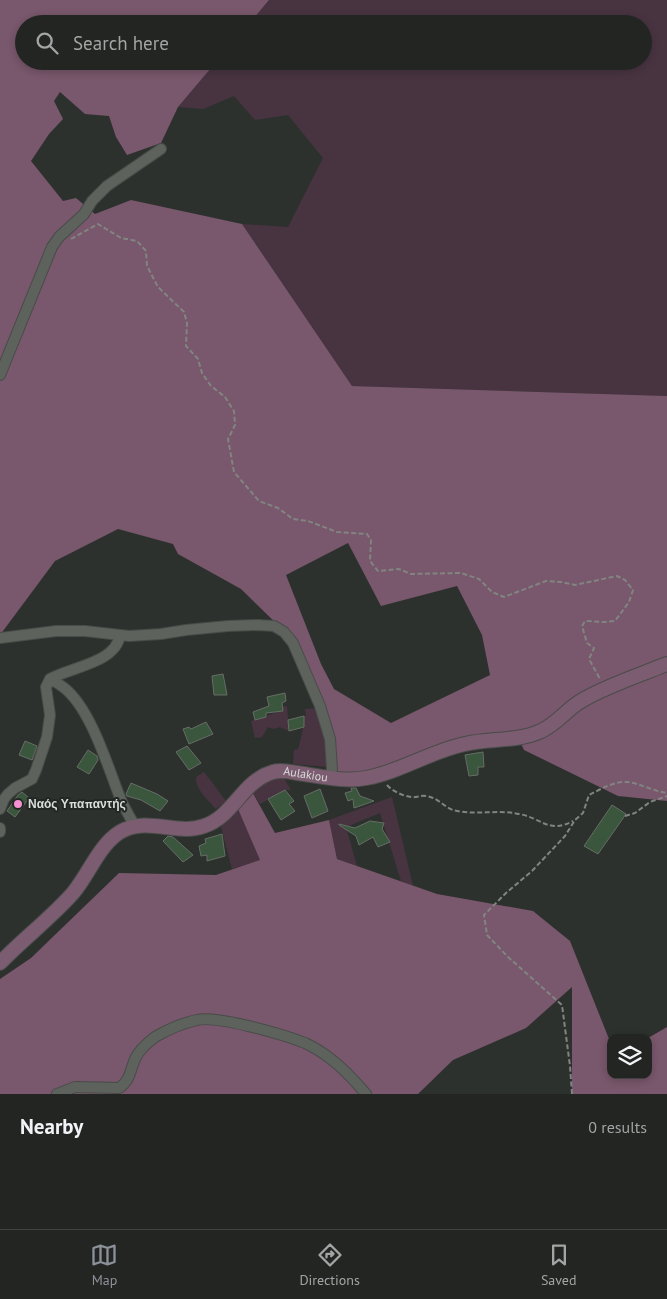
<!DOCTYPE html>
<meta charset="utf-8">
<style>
:root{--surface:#222522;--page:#2e312f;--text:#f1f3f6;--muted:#a2a5a5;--line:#3f4240;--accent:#8c9099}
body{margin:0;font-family:"PT Sans",sans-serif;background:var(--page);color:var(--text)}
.controls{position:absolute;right:15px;bottom:15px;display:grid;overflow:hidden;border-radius:10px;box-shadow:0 2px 8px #0003}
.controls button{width:45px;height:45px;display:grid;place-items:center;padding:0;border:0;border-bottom:1px solid var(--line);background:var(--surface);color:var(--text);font:25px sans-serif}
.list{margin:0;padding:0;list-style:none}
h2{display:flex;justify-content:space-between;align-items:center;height:65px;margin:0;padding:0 20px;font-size:21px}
h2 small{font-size:16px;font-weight:400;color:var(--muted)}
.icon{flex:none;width:28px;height:28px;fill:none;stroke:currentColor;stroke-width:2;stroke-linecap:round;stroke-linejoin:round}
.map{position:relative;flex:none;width:667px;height:1094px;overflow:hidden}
.search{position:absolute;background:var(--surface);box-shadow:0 2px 8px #0003;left:15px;right:15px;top:15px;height:55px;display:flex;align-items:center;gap:12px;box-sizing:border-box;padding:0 18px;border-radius:28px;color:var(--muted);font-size:19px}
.sheet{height:135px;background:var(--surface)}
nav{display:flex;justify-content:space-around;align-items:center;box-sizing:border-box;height:70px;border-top:1px solid var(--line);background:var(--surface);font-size:14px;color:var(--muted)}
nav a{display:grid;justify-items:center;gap:2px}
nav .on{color:var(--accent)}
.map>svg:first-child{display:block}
.green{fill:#483441}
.forest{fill:#79576c;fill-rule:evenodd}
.building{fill:#3a563c;stroke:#676c67}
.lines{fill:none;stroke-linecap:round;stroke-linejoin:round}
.street-casing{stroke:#484c48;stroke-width:12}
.secondary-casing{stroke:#484c48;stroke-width:16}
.path{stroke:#818581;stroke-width:2;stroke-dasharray:5 2.5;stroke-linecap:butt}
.street{stroke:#5d625d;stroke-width:10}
.secondary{stroke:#7c5c71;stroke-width:14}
.poi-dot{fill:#f591d3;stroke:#232723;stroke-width:2}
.labels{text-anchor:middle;stroke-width:4;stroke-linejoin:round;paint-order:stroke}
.street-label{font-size:12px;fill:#d9dcd9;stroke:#232723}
.poi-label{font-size:12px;font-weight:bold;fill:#d9dcd9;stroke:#232723;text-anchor:start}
</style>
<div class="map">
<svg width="667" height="1094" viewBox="0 0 667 1094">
<rect width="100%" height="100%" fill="#2d312d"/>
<g class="green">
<polygon points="269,0 667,0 667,396 352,386 242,224 288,227 323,158 288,115 255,120 234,96 203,109 178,107 217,61 643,61 643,24 249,24"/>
<path d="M287 706 289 731 280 727 274 729 268 727 262 737 255 738 251 721C263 718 271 713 283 711L282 707Z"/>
<path d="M321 708 331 750 328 767 293 764 294 750 298 749C301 740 304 725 304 716H306L305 709Z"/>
<polygon points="280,771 291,790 285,790 260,804 249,786"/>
<path d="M204 772 226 801 216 809C209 801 195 789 196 777Z"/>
<polygon points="392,797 413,886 401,881 380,813 346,827 357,866 337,859 329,820"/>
<polygon points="235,802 261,860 232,869 219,819"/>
</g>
<g class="forest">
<path d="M0 0H269L249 24H24V61H217L178 107 161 143 127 155 116 137 109 116 85 114 60 92 54 101 63 119 49 134 31 161 63 201 76 198 95 214 131 200 242 224 352 386 667 396V801L618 796 524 750 518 737 365 777 330 778V739L285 632 241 589 178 554 173 544 118 529 55 561 0 635ZM348 543 381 606 457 586 482 635 490 675 391 723 334 689 321 664 286 575Z"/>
<polygon points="249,786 275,833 329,820 337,859 437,894 533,911 570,941 611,1044 611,1075 648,1075 648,1038 667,1027 667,1094 572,1094 572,987 526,1028 453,1060 418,1094 0,1094 0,979 31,958 119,873 216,875 260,860 235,802"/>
</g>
<g class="building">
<polygon points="223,674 227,695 214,695 212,676"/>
<polygon points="285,693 286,701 282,703 283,711 266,713 266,717 255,720 253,712 269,706 267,697"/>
<polygon points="304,716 304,727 289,731 288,720"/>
<polygon points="206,722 213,734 189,744 183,729 189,727 191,729"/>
<polygon points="25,741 37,746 32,760 19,755"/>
<polygon points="187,746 201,763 189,770 176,752"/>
<polygon points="88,750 97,756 98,760 89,774 77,767"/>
<polygon points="483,752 484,767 478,767 478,775 469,776 465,755"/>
<polygon points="131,783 157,794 168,801 160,811 141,800 127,796 126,794"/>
<polygon points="351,788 356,788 360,796 374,801 354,808 353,799 348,801 345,793 352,791"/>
<polygon points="320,789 328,811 312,818 304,796"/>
<polygon points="285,790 294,801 289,804 295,811 281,820 268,799"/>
<polygon points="22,792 29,798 15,817 7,811 18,795"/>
<polygon points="612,805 626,814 598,854 584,846"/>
<polygon points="370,821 384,823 382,829 390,842 378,847 373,837 359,845 356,836 339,825 339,824 355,828"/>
<polygon points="222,834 225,856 207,861 207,855 201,856 199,846 206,843 205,839"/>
<polygon points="168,836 173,837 193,855 183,862 163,841"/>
</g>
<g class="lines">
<g class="street-casing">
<g id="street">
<polyline points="0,375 52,247 59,237 84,214 92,201 107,186 161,149"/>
<polyline points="0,638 56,631 85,631 129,636 161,634 186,630 228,626 258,625 274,626 284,632 293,643 320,706 330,739 332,769 330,778"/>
<path d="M50 679C54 681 59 684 63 687 90 707 107 764 119 795 123 806 129 816 135 826"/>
<path d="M0 809 4 799 8 794 15 788 32 779 36 770 47 737 50 715 46 687 50 679C71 667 116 663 120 635"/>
<polyline points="0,828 0,832"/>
<path d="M57 1094 75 1087 119 1088C130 1081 130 1071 135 1059 139 1050 147 1043 155 1037 167 1030 183 1023 197 1020 217 1015 285 1035 305 1043 314 1047 323 1053 331 1059 344 1069 355 1081 366 1094"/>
</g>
</g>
<g class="secondary-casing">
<g id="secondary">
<path id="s1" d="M0 963C23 939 51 918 73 893 89 874 99 845 120 832 148 816 178 836 204 826 234 816 242 781 273 772 283 769 294 773 304 774 324 777 345 782 366 778 400 772 431 751 465 744 489 738 518 742 541 731 557 724 567 709 581 701 606 686 640 675 667 664"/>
</g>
</g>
<g class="path">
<polyline points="71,239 98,224 121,238 137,241 146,251 147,266 158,287 184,312 187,323 186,346 198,359 202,373 211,386 225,397 234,411 235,425 228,439 234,472 259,501 278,508 293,519 308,521 337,532 367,534 371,540 370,561 378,571 399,569 411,574 461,573 479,579 492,592 504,597 546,581 561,582 575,585 617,576 625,580 633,590 629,602 615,621 604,622 585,621 582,626 587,643 594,648 589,659 600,679"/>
<path d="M387 785C392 791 403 796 411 797 416 798 421 795 426 796 437 797 444 807 453 810 474 816 498 809 519 814 542 818 548 834 573 821"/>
<polyline points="625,816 635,813 650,802 667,796"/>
<path d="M572 1094 570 1066 562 1005 508 957 487 935 484 915 506 893 532 871 565 836 575 820 583 813 589 795C601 789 614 781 628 782 641 784 653 791 667 793"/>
</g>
<use href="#street" class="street"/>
<use href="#secondary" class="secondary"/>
</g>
<circle class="poi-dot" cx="18" cy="804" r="5"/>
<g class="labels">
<g class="street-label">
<text dy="4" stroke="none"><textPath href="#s1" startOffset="386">Aulakiou</textPath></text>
</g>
<g class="poi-label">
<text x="28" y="808">Ναός Υπαπαντής</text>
</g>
</g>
</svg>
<div class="controls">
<button><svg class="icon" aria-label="layers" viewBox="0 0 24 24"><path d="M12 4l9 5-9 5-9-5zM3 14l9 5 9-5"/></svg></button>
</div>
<div class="search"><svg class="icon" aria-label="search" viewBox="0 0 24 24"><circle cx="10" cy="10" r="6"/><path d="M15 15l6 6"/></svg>Search here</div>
</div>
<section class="sheet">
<h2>Nearby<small>0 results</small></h2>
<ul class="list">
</ul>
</section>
<nav>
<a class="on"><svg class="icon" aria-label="map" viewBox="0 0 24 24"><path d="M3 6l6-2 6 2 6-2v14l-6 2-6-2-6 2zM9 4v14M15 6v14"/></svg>Map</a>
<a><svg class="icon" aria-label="directions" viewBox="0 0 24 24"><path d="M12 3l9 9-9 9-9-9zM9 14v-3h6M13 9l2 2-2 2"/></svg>Directions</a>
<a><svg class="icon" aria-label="saved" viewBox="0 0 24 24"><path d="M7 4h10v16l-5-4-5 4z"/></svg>Saved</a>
</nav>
